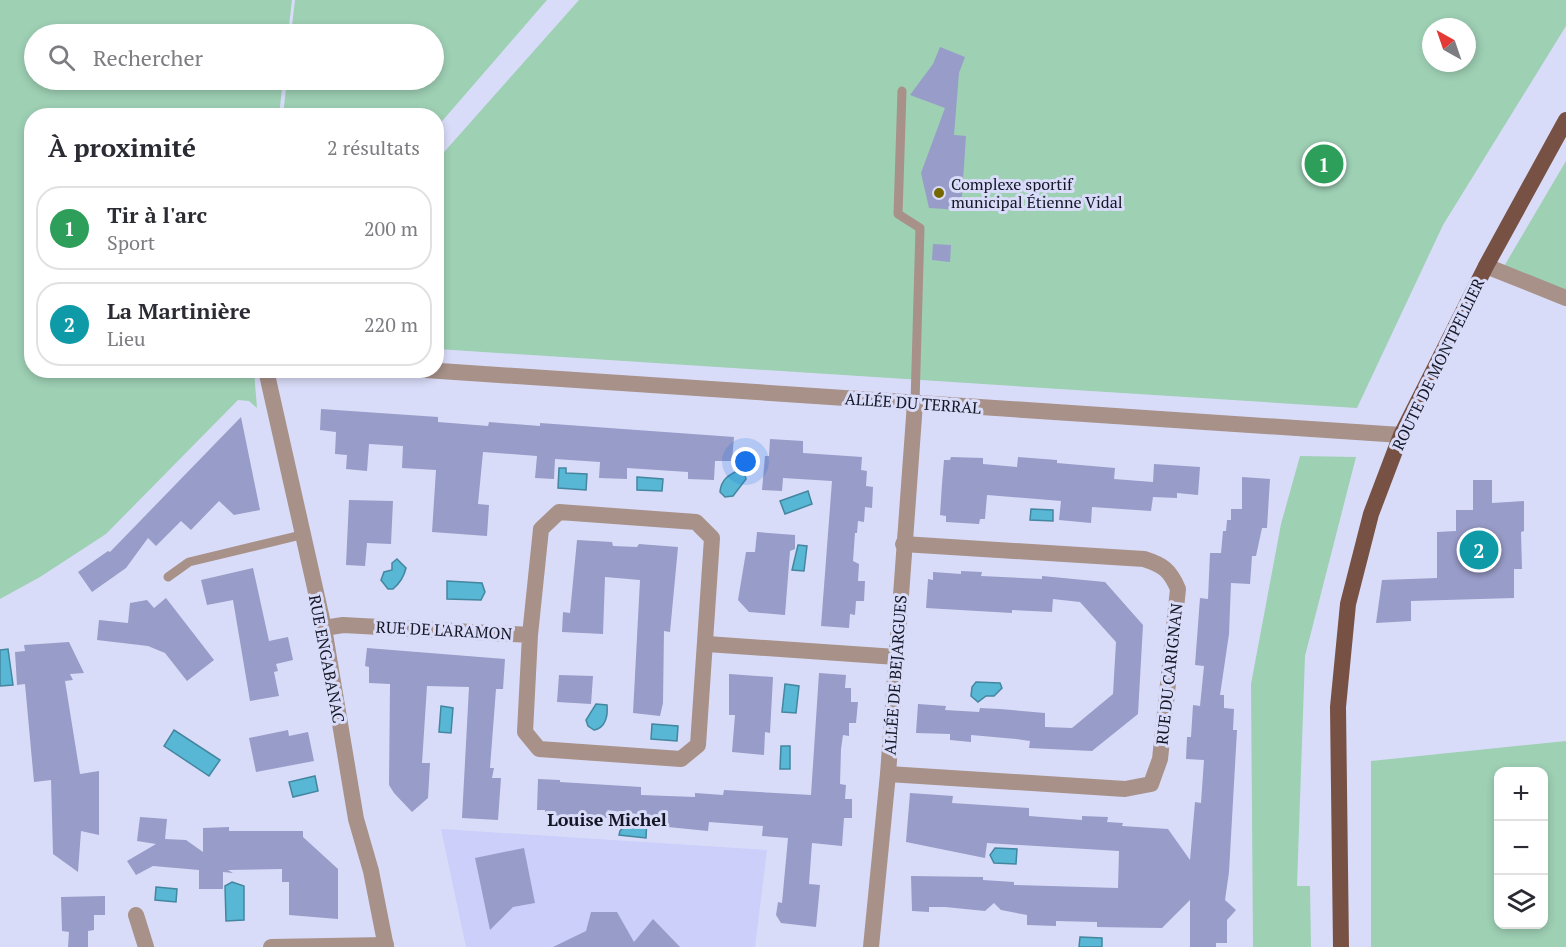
<!DOCTYPE html>
<html lang="fr">
<meta charset="utf-8">
<style>
:root{--surface:#fff;--page:#f2f2f3;--text:#2b2b33;--muted:#7c7c81;--line:#e1e1e2;--accent:#766800}
body{margin:0;font-family:"PT Serif",serif;background:var(--page);color:var(--text)}
.controls{position:absolute;right:18px;bottom:18px;display:grid;overflow:hidden;border-radius:12px;box-shadow:0 3px 9px #0003}
.controls button{width:54px;height:54px;display:grid;place-items:center;padding:0;border:0;border-bottom:2px solid var(--line);background:var(--surface);color:var(--text);font:30px sans-serif}
.compass{position:absolute;left:1422px;top:18px;width:54px;height:54px;border-radius:50%;background:var(--surface);box-shadow:0 3px 9px #0003;rotate:320deg}
.you{position:absolute;left:746px;top:462px;width:21px;height:21px;margin:-15px;border:4px solid #fff;border-radius:50%;background:#1a73e8;box-shadow:0 0 0 9px #1a73e833}
.badge{display:grid;place-items:center;width:39px;height:39px;border-radius:50%;background:var(--accent);color:#fff;font-size:20px;font-weight:700}
.pin{position:absolute;translate:-50% -50%;border:3px solid #fff;box-shadow:0 2px 6px #0006}
.list{margin:0;padding:0;list-style:none}
h2{display:flex;justify-content:space-between;align-items:center;height:78px;margin:0;padding:0 24px;font-size:26px}
h2 small{font-size:20px;font-weight:400;color:var(--muted)}
.list li{display:grid;grid-template-columns:39px 1fr auto;gap:18px;align-items:center;box-sizing:border-box;height:84px;margin:0 12px 12px;padding:0 12px;border:2px solid var(--line);border-radius:24px}
.list b{display:block;font-size:22px;white-space:nowrap}
.list p{margin:0;font-size:20px;white-space:nowrap;color:var(--muted)}
.list em{font-size:20px;font-style:normal;color:var(--muted)}
.icon{flex:none;width:33px;height:33px;fill:none;stroke:currentColor;stroke-width:2;stroke-linecap:round;stroke-linejoin:round}
.map{position:relative;flex:none;width:1566px;height:947px;overflow:hidden}
.search{position:absolute;background:var(--surface);box-shadow:0 3px 9px #0003;left:24px;top:24px;width:420px;height:66px;display:flex;align-items:center;gap:15px;box-sizing:border-box;padding:0 21px;border-radius:33px;color:var(--muted);font-size:22px}
.panel{position:absolute;background:var(--surface);box-shadow:0 3px 9px #0003;left:24px;top:108px;width:420px;height:270px;border-radius:24px}
.map>svg:first-child{display:block}
.built{fill:#cbcffa}
.green{fill:#9ed0b4;fill-rule:evenodd}
.water{fill:#58b7d4;stroke:#4486a0;stroke-width:1.5}
.building{fill:#989cc8}
.lines{fill:none;stroke-linecap:round;stroke-linejoin:round}
.service{stroke:#a79189;stroke-width:9}
.minor{stroke:#a79189;stroke-width:16}
.primary{stroke:#775144;stroke-width:16}
.poi-dot{fill:#766800;stroke:#d9dcf8;stroke-width:2}
.labels{text-anchor:middle;stroke-width:6;stroke-linejoin:round;paint-order:stroke}
.poi-label{font-size:16px;fill:#141525;stroke:#d9dcf8;text-anchor:start}
.street-label{font-size:16px;fill:#141525;stroke:#d9dcf8}
.neighbourhood-label{font-size:18px;font-weight:bold;fill:#141525;stroke:#d9dcf8}
</style>
<div class="map">
<svg width="1566" height="947" viewBox="0 0 1566 947">
<rect width="100%" height="100%" fill="#d9dcf8"/>
<polygon class="built" points="441,829 767,850 755,947 466,947"/>
<g class="green">
<polygon points="0,0 292,0 288,34 34,34 34,80 283,80 279,115 32,116 32,370 254,371 257,408 249,401 238,400 106,534 40,577 0,599"/>
<polygon points="295,0 547,0 437,127 436,116 283,115 287,80 434,80 434,34 291,34"/>
<path d="M579 0H1566V26L1443 225 1357 408 437 349V160ZM1431 27H1467V63H1431Z"/>
<polygon points="1566,161 1566,291 1503,268"/>
<polygon points="1300,456 1356,457 1305,656 1297,886 1310,886 1311,947 1253,947 1251,684 1281,524"/>
<path d="M1566 741V947H1371V761ZM1498 772H1544V924H1498Z"/>
</g>
<g class="water">
<polygon points="559,468 566,468 566,473 587,474 586,490 558,488"/>
<path d="M739 470 744 471 746 479 733 496 725 497 720 492C721 479 729 475 739 470Z"/>
<polygon points="637,477 663,479 662,491 637,490"/>
<polygon points="808,491 812,504 785,514 780,501"/>
<polygon points="1031,509 1053,510 1053,521 1030,520"/>
<polygon points="798,545 807,546 804,571 792,570"/>
<path d="M397 559 406 568C404 577 400 583 393 589H388L381 580 384 572 392 570V563Z"/>
<polygon points="447,581 482,583 485,592 481,600 447,599"/>
<polygon points="8,649 13,685 0,686 0,650"/>
<polygon points="976,682 1000,683 1002,688 994,696 986,696 978,702 971,696 972,687"/>
<polygon points="785,684 799,686 796,713 782,712"/>
<path d="M596 704 607 705C608 715 606 728 594 730L588 726 586 720Z"/>
<polygon points="441,706 453,708 451,733 439,732"/>
<polygon points="652,724 678,726 677,741 651,739"/>
<polygon points="174,730 220,760 209,776 164,746"/>
<polygon points="781,746 790,746 790,769 780,769"/>
<polygon points="315,776 318,791 293,797 289,782"/>
<polygon points="633,818 647,818 646,838 619,835 620,831"/>
<polygon points="995,848 1017,849 1016,864 994,863 990,855"/>
<polygon points="232,882 244,886 244,920 226,921 225,886"/>
<polygon points="156,887 177,889 176,902 155,900"/>
<polygon points="1080,937 1102,938 1102,947 1079,947"/>
</g>
<g class="building">
<polygon points="940,47 965,57 959,73 954,135 966,136 961,210 929,208 921,173 945,108 910,95 933,64"/>
<polygon points="933,244 951,245 950,262 932,260"/>
<polygon points="321,409 438,417 438,422 488,426 489,422 540,426 540,423 734,437 732,461 715,461 714,480 688,479 688,472 627,468 627,479 599,478 600,462 555,459 554,479 535,478 537,456 483,452 478,504 489,505 487,536 432,532 436,470 402,468 403,446 369,444 367,471 346,469 347,455 335,454 336,432 320,430"/>
<polygon points="241,417 260,510 234,515 219,501 191,530 181,521 156,546 148,538 126,568 92,592 78,572 108,551 110,552"/>
<polygon points="770,439 803,441 803,453 862,457 861,470 867,471 866,486 873,487 872,508 865,507 864,522 858,521 857,533 855,533 853,561 859,564 858,581 865,581 864,601 856,601 855,615 850,614 849,628 821,626 832,481 783,478 782,491 762,490 765,456 769,456"/>
<polygon points="951,457 983,458 983,464 1017,467 1018,457 1057,460 1057,463 1115,468 1114,479 1153,482 1154,464 1200,467 1198,495 1177,493 1177,498 1153,497 1151,511 1092,507 1091,523 1059,520 1061,501 987,495 985,519 980,519 979,524 946,522 946,516 940,515 942,484 944,460 950,460"/>
<polygon points="1242,477 1270,479 1267,528 1262,528 1256,556 1252,556 1250,584 1231,583 1229,634 1220,695 1224,695 1224,708 1234,709 1233,730 1237,730 1229,872 1225,900 1236,910 1227,920 1227,943 1216,943 1216,947 1190,947 1190,900 1162,928 1097,927 1097,922 1056,921 1056,926 1027,925 1027,915 1001,910 994,903 985,911 945,907 929,907 929,912 912,911 911,876 983,877 983,880 1014,882 1014,885 1118,888 1119,851 987,843 985,858 906,842 910,793 953,796 952,803 1029,808 1029,816 1082,820 1082,816 1108,817 1107,822 1123,823 1122,826 1168,829 1190,860 1195,802 1201,803 1204,760 1186,759 1187,737 1191,737 1193,705 1200,706 1204,666 1195,665 1200,598 1208,599 1210,553 1221,553 1223,531 1226,531 1227,520 1231,520 1231,509 1242,509"/>
<polygon points="1473,480 1492,480 1492,503 1524,501 1524,531 1521,532 1522,569 1514,569 1514,598 1411,601 1411,621 1376,623 1382,580 1437,578 1437,532 1456,531 1456,510 1473,510"/>
<polygon points="349,500 393,501 391,544 367,543 365,566 346,565"/>
<polygon points="757,532 795,535 795,549 790,551 785,615 749,612 738,600 746,552 755,552"/>
<polygon points="577,540 612,542 613,546 637,547 639,544 678,547 670,632 664,631 663,703 660,716 633,713 640,580 605,577 603,634 562,632 563,612 570,613"/>
<polygon points="253,568 269,641 288,637 293,660 276,664 278,671 274,672 279,696 250,701 233,600 207,605 201,580"/>
<polygon points="961,571 982,572 981,576 1042,579 1042,576 1105,582 1143,625 1138,714 1092,751 1029,748 1030,741 1016,739 971,735 971,742 950,740 950,734 916,733 918,704 946,706 945,710 979,712 980,708 1000,709 1045,713 1045,727 1072,728 1113,694 1116,642 1080,602 1053,599 1052,612 1012,610 1012,613 926,608 928,579 933,580 933,572 961,574"/>
<polygon points="166,598 214,660 187,681 165,653 148,646 97,640 99,620 128,623 130,603 147,600 154,608"/>
<polygon points="69,642 84,673 70,674 73,680 65,681 80,774 99,771 99,835 81,831 78,872 53,854 51,780 34,782 25,684 17,685 15,652 25,651 24,645"/>
<polygon points="367,648 505,659 503,689 496,689 490,768 494,768 492,778 501,778 498,820 462,818 469,687 427,686 422,763 430,763 428,798 412,812 394,793 389,785 390,684 369,683 369,667 365,666"/>
<polygon points="819,673 846,675 845,688 851,688 851,702 858,702 856,723 849,723 849,736 843,735 841,749 840,784 846,785 845,799 852,799 852,818 844,818 842,846 812,843 809,884 820,885 816,927 781,923 776,915 778,902 782,903 788,838 762,836 763,826 709,822 708,831 668,827 668,818 607,810 613,818 545,815 545,810 537,810 538,779 560,780 560,782 641,787 641,795 695,797 695,793 723,795 724,790 811,795"/>
<polygon points="729,674 773,677 770,733 765,732 764,755 732,752 735,715 729,715"/>
<polygon points="559,675 593,676 591,704 557,702"/>
<polygon points="288,730 289,736 308,732 314,761 256,772 249,738"/>
<polygon points="140,817 167,819 165,839 186,840 203,852 203,828 229,827 229,831 303,831 303,837 338,869 338,919 289,915 289,882 282,882 282,869 228,870 233,873 223,872 223,889 199,889 199,870 153,866 136,875 127,861 156,844 137,841"/>
<polygon points="524,848 535,903 513,907 490,930 475,858"/>
<polygon points="105,896 105,915 94,915 94,930 88,931 88,947 68,947 69,932 62,931 61,897"/>
<polygon points="591,912 617,912 634,942 653,919 680,947 553,947 586,931"/>
</g>
<g class="lines">
<g class="service">
<polyline points="902,91 898,214 920,228 915,403"/>
<polyline points="168,577 189,562 301,535"/>
</g>
<g class="minor">
<polyline points="1486,266 1566,298"/>
<polyline points="266,370 324,628 356,819 371,871 386,947"/>
<polyline points="425,370 1401,435"/>
<polyline points="324,628 343,625 530,635 525,732 539,749 681,759 698,745 712,538 696,522 559,512 541,529 530,635"/>
<polyline points="707,644 896,657"/>
<path d="M888 774 1125 789 1151 784 1160 759 1178 589C1170 570 1163 565 1144 559L903 544"/>
<polyline points="136,915 146,947"/>
<polyline points="271,947 386,945"/>
<polyline points="871,947 888,774 915,403"/>
</g>
<polyline class="primary" points="1341,947 1338,707 1348,604 1371,514 1401,435 1486,266 1566,120"/>
</g>
<circle class="poi-dot" cx="939" cy="193" r="6"/>
<g class="labels">
<g class="poi-label">
<text x="951" y="190">Complexe sportif<tspan x="951" dy="18">municipal Étienne Vidal</tspan></text>
</g>
<g class="street-label">
<text transform="translate(1438 364) rotate(-64)" y="6">ROUTE DE MONTPELLIER</text>
<text transform="translate(913 403) rotate(4)" y="6">ALLÉE DU TERRAL</text>
<text transform="translate(444 630) rotate(3)" y="6">RUE DE L'ARAMON</text>
<text transform="translate(327 659) rotate(79)" y="6">RUE ENGABANAC</text>
<text transform="translate(1169 674) rotate(-84)" y="6">RUE DU CARIGNAN</text>
<text transform="translate(895 675) rotate(-86)" y="6">ALLÉE DE BEJARGUES</text>
</g>
<g class="neighbourhood-label">
<text x="607" y="826">Louise Michel</text>
</g>
</g>
</svg>
<div class="controls">
<button>+</button>
<button>−</button>
<button><svg class="icon" aria-label="layers" viewBox="0 0 24 24"><path d="M12 4l9 5-9 5-9-5zM3 14l9 5 9-5"/></svg></button>
</div>
<svg class="compass" viewBox="-18 -18 36 36"><path d="M0-13l5 13h-10z" fill="#e53935"/><path d="M0 13l5-13h-10z" fill="#7c7c81"/></svg>
<div class="you"></div>
<div class="pin badge" style="left:1324px;top:164px;background:#2e9e5b">1</div>
<div class="pin badge" style="left:1479px;top:550px;background:#0f9aa8">2</div>
<div class="search"><svg class="icon" aria-label="search" viewBox="0 0 24 24"><circle cx="10" cy="10" r="6"/><path d="M15 15l6 6"/></svg>Rechercher</div>
<section class="panel">
<h2>À proximité<small>2 résultats</small></h2>
<ul class="list">
<li><span class="badge" style="background:#2e9e5b">1</span><div><b>Tir à l'arc</b><p>Sport</p></div><em>200 m</em></li>
<li><span class="badge" style="background:#0f9aa8">2</span><div><b>La Martinière</b><p>Lieu</p></div><em>220 m</em></li>
</ul>
</section>
</div>
